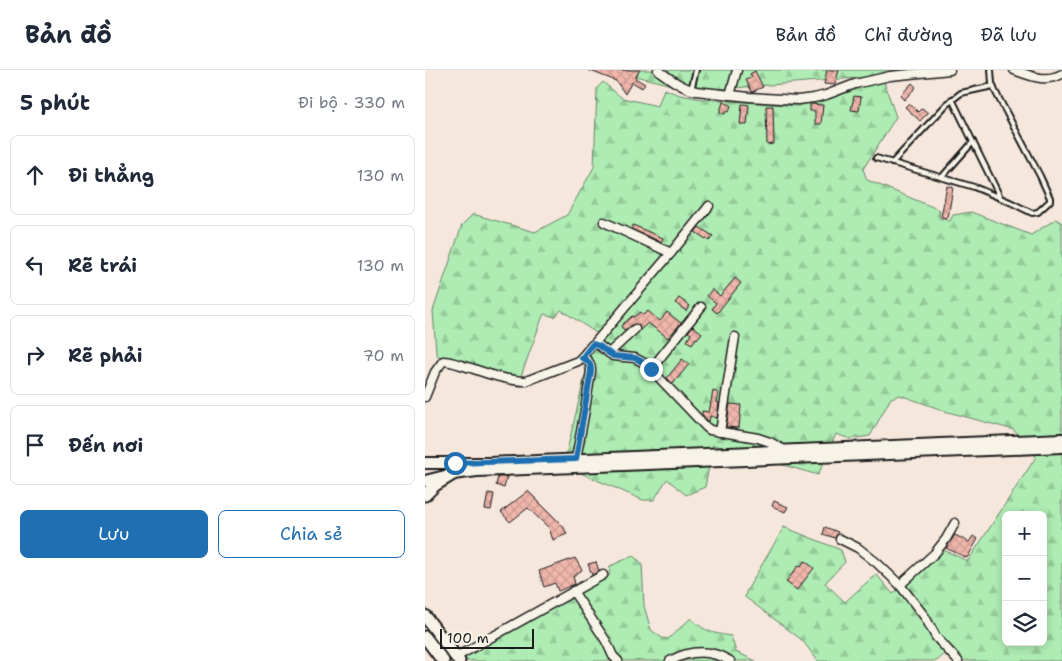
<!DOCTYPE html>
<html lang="vi">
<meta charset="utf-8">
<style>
:root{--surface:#fff;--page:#f2f2f3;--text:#1f2937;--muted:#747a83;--line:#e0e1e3;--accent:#1f6fb2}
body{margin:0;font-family:"Shantell Sans",sans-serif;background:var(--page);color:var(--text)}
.controls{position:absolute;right:15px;bottom:15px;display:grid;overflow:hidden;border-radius:8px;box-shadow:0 2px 8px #0003}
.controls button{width:45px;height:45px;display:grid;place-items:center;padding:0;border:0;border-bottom:1px solid var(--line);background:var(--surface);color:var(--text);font:25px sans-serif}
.scale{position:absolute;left:15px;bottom:12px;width:94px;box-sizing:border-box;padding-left:5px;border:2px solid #1c1c1c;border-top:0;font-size:14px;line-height:18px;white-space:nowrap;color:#1c1c1c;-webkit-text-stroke:4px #f7f3e8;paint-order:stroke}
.stop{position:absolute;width:15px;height:15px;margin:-11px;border:4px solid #1f6fb2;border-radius:50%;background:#fff}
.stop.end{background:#1f6fb2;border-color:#fff;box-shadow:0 1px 5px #0008}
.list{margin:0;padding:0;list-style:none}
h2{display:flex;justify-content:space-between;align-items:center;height:65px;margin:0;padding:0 20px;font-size:21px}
h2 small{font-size:16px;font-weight:400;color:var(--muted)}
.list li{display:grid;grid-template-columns:32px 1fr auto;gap:15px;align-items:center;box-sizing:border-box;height:80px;margin:0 10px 10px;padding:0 10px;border:1px solid var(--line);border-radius:8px}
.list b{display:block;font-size:19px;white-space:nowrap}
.list em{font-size:16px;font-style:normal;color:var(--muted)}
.actions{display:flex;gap:10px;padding:15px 20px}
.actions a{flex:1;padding:11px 0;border:1px solid var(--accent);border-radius:8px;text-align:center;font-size:18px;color:var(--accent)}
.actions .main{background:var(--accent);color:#fff}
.icon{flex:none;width:28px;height:28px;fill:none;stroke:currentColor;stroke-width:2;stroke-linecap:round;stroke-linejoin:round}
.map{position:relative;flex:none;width:637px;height:591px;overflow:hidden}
header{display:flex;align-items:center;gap:30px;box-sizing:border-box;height:70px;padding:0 25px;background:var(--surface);border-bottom:1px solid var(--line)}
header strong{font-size:24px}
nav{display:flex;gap:28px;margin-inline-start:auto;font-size:18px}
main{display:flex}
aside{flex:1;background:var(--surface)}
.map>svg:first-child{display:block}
.forest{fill:url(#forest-firs);stroke:#658468;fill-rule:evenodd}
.building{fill:url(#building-cross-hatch);stroke:#1c1c1c}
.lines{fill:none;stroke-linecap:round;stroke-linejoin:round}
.lane-casing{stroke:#1c1c1c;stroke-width:8}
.street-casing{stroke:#1c1c1c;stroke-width:11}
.secondary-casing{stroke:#1c1c1c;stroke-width:14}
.primary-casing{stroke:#1c1c1c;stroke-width:15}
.lane{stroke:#f7f3e8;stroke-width:4}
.street{stroke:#f7f3e8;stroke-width:8}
.secondary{stroke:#f7f3e8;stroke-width:10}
.primary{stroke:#f7f3e8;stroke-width:11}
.route{stroke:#1f6fb2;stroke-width:6}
</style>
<header>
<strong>Bản đồ</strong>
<nav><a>Bản đồ</a><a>Chỉ đường</a><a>Đã lưu</a></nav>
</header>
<main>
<aside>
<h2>5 phút<small>Đi bộ · 330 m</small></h2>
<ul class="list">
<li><svg class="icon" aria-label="ahead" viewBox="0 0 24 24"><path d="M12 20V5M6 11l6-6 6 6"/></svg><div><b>Đi thẳng</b></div><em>130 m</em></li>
<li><svg class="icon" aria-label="left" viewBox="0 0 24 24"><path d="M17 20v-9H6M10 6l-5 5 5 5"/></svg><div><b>Rẽ trái</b></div><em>130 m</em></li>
<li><svg class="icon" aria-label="right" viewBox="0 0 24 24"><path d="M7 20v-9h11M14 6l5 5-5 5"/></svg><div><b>Rẽ phải</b></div><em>70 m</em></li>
<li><svg class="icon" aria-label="arrive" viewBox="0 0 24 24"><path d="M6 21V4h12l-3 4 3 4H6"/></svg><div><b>Đến nơi</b></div></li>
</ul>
<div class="actions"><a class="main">Lưu</a><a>Chia sẻ</a></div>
</aside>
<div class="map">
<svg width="637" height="591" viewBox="0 0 637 591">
<defs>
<pattern id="forest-firs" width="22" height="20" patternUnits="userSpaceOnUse" patternTransform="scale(1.25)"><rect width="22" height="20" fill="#aeecb3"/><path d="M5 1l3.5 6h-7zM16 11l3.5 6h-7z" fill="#95ca99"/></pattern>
<pattern id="building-cross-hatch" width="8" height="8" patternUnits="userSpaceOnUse" patternTransform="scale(1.25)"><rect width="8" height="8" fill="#f0b6ab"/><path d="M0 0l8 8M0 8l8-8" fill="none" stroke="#cd9c93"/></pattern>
</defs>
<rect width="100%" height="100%" fill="#f6e7dc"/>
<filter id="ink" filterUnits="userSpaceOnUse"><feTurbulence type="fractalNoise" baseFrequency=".02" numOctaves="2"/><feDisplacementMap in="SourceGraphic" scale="10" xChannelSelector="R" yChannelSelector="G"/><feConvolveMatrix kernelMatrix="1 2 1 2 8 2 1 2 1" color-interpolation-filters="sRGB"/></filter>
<g filter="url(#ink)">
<g class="forest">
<polygon points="186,0 528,0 271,21"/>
<path d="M178 12 197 28 233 36 239 19 255 25 277 29 372 36 439 16 459 12 471 47 438 99 442 110 515 140 514 148 525 151 528 145 546 142 606 165 631 149 637 153V591H537L525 579 512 591H393L377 570 320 527 321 522 359 457 416 480 420 492 400 513 420 532 451 504 468 524 515 481H521L542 491H543L611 387 589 360 523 342 475 325 466 328 445 366 425 369 411 364 393 405 288 375 280 417 261 425 242 409 229 430H218L151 401 141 385 161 301 155 286 173 264 136 240 130 247 119 244 116 251 96 306 91 308 53 299 13 286 11 282 8 241 37 155 48 144 110 162 142 145 169 97 172 18ZM581 445H618V572H581Z"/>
<path d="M208 486 217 493 219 536 226 560 237 568 243 569 266 548C280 562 287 563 306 566L311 582 331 591H37L38 586 184 506 185 496Z"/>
</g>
<g class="building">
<polygon points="163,0 215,0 210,8 220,14 217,18 207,12 200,24 191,11"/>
<polygon points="402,0 414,0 410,15 399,14"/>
<polygon points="330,1 338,17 327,22 321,10 327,7 325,4"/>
<polygon points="487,13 491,17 479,30 475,26"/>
<polygon points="429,26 436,27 434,41 426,40"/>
<polygon points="298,32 306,35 304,42 301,41 300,44 295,42"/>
<polygon points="484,33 493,42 497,38 503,43 495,51 480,37"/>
<polygon points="317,34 324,35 322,55 315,54"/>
<polygon points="385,34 398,35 396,54 390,54 390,41 385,41"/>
<polygon points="341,36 348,36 349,74 342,75"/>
<polygon points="522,116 528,117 523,148 516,147"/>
<polygon points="208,155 238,168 236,172 206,159"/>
<polygon points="274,157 288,166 284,171 270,162"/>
<polygon points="310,208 316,213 292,243 287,239 291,233 282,226 287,219 295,226"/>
<polygon points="254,228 265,236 261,241 250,233"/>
<polygon points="223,241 235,251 242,242 256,253 243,268 223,253 215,260 214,256 211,254 207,255 200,261 196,256 207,246 209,247 215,242 218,245"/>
<polygon points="268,256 277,263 272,269 271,268 267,274 262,271 266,264 263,262"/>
<polygon points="257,289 264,294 248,314 242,308"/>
<polygon points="288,321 294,323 292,332 294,333 292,348 285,346 284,352 277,344 277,341 284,342"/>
<polygon points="305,334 316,335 314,358 301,357"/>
<polygon points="73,407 82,407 79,418 71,415"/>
<polygon points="103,421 138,456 142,464 128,470 124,458 103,438 85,452 76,442"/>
<polygon points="63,423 69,424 66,440 60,439"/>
<polygon points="349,431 363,437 360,442 347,436"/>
<polygon points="400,457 413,462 410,468 398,464"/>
<polygon points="530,465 544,472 548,466 553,469 542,488 521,478"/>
<polygon points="150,488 157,500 148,506 150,514 133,521 130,513 119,517 114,501"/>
<polygon points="380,491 389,498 372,520 361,512 373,496 375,497"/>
<polygon points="171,492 174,501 167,505 163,494"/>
</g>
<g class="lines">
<g class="lane-casing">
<g id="lane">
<polyline points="266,20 271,0"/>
<polyline points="527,29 575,127"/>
<polyline points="451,88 549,117 585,132 607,143 613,142 625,131 625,128 615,106 570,21 567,13 566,0"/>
<polyline points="467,93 522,34 536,23 568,16"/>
<polyline points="517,107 548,72"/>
</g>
</g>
<g class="street-casing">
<g id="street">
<path d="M233 0C245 9 257 18 271 21L324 27 373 30 389 28 401 25 430 14 465 6 525 0"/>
<path d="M589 0C606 6 620 13 637 4"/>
<polyline points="305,25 312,0"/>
<polyline points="179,152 246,183"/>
<polyline points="169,274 246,183 284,136"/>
<polyline points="184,283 210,259"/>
<polyline points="226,299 276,237"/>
<path d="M0 327 10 302 18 291C27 291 37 296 46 298 63 304 83 311 101 311L153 291 157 287 167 275 172 274 188 286 210 288 221 294 281 357 285 360 333 368 345 372 359 380"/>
<polyline points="295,362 310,267"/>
<path d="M151 389 160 340 166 301C166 293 164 291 157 287"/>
<polyline points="415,469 433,478 452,493 475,515 500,547 511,567 533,591"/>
<polyline points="475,515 510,483 521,469 530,453"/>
<polyline points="148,521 181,571 188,586 193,591"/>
<polyline points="31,587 178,505"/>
<path d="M245 591C265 580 285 579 305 591"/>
</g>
</g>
<g class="secondary-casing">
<g id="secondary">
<polyline points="0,393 64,393 637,369"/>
<polyline points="0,411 28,404 52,401 637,377"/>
</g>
</g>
<g class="primary-casing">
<g id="primary">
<polyline points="0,425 10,415 28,404"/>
<polyline points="0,546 34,591"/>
<polyline points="0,567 18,591"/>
</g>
</g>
<use href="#lane" class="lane"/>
<use href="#street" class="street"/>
<use href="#secondary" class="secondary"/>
<use href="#primary" class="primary"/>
</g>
</g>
<g class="lines" filter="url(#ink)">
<path class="route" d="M30 393 151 389 166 301C166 293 164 291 157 288L167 275 168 274 174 276 188 286 210 288 221 294 226 299"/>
</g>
</svg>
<div class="controls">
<button>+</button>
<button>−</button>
<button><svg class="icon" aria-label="layers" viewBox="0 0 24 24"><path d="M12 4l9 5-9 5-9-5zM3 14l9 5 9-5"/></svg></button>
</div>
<div class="scale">100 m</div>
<div class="stop" style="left:30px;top:393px"></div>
<div class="stop end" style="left:226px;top:299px"></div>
</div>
</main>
